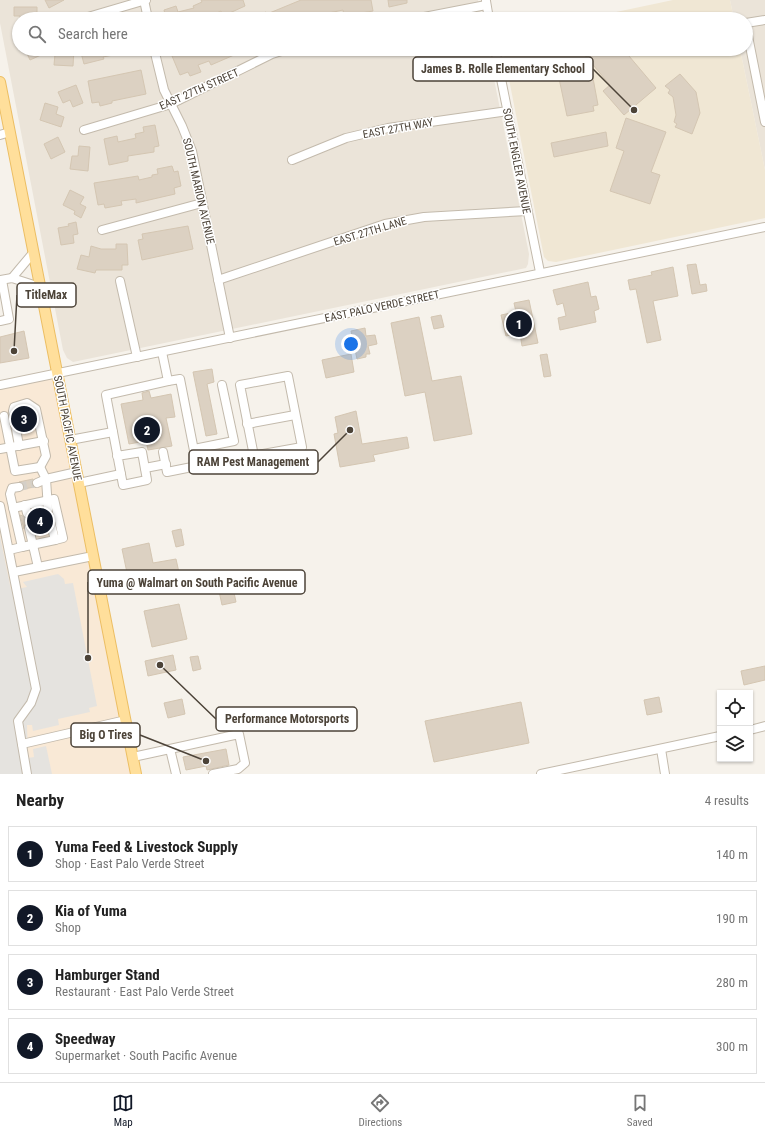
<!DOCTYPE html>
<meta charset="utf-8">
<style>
:root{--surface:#fff;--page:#f2f2f2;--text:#222;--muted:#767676;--line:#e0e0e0;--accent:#111827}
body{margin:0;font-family:"Roboto Condensed",sans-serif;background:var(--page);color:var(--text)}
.controls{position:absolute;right:12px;bottom:12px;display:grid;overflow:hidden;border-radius:0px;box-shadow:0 1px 3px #0004}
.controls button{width:36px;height:36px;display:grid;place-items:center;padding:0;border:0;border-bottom:1px solid var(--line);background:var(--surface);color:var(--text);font:20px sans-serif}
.you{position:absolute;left:351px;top:344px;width:14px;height:14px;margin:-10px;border:3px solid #fff;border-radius:50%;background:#1a73e8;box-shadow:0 0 0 6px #1a73e833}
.badge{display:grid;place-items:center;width:26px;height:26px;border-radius:50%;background:var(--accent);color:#fff;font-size:13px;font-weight:700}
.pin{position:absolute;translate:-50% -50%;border:2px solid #fff;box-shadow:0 1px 4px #0006}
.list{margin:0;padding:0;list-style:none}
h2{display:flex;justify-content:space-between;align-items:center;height:52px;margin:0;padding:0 16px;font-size:17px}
h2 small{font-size:13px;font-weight:400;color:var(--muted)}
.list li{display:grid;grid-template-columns:26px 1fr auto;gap:12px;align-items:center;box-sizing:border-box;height:56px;margin:0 8px 8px;padding:0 8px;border:1px solid var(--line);border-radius:0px}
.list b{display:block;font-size:15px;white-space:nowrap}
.list p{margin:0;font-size:13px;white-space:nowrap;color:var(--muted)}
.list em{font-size:13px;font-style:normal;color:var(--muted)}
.icon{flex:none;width:22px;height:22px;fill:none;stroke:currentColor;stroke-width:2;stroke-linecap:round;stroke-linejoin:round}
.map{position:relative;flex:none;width:765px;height:774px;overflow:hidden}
.search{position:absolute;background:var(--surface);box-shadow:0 1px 3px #0004;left:12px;right:12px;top:12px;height:44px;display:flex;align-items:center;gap:10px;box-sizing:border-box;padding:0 14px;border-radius:22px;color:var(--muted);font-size:15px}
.sheet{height:308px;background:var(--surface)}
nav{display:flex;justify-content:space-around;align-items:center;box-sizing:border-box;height:56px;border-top:1px solid var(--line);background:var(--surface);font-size:11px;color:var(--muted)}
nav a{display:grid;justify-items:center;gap:2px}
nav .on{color:var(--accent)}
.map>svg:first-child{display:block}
.residential{fill:#ebe4d9}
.commercial{fill:#f9e9d6}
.education{fill:#f0e7d4}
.parking{fill:#e5e3df}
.building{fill:#dcd1c2;stroke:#d4c6b2}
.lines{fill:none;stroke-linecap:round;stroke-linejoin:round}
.minor-tunnel{stroke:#d4cfc7;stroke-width:8;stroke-dasharray:8 4;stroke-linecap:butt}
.minor-casing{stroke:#c3baac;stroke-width:10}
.major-casing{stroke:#ecbe63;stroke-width:12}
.minor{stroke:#fff;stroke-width:8}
.major{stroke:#ffdf9b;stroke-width:10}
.labels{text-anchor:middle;stroke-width:3;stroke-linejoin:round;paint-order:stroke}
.street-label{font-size:11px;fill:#4c4338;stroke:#fff}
.leader{fill:none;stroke:#4c4338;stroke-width:1.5}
.callout-dot{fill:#4c4338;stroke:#fff;stroke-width:1.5}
.callout{fill:#fff;stroke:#4c4338;stroke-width:1.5}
.callout-label{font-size:12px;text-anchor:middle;font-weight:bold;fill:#4c4338}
</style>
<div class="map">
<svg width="765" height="774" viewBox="0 0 765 774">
<rect width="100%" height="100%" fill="#f6f2eb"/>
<g class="residential">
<polygon points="0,0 478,0 482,19 19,19 19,49 488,49 529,254 528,264 526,268 73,362 67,358 63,350 0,23"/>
<polygon points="730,0 765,0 765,170 740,49 746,49 746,19 734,19"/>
</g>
<polygon class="commercial" points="57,374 136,774 0,774 0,385"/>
<g class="education">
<polygon points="673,0 730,0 734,19 583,19"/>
<polygon points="503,49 740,49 765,170 765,218 556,262 548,261 544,257"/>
</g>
<polygon class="parking" points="0,536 11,590 27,587 23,582 58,574 64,579 65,584 73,583 97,706 89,708 90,712 58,719 59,725 33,731 32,725 27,725 28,758 34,757 33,749 46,746 52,774 0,774"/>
<g class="building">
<polygon points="45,0 64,0 49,8"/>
<polygon points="201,0 243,0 245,6 223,16 221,11 204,19 166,19 164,10 176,6 178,12 194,8 193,6 202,2"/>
<polygon points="301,0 371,0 373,11 344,16 343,10 324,14 324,16 319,17 319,19 247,19 266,12 267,14"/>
<polygon points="388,0 407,0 407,3 389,7"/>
<polygon points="14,7 37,7 37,19 20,19 20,16 14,16"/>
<polygon points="25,49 38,49 41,55 30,60"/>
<polygon points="62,49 74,49 73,66 54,65 55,54 62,54"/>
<polygon points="80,49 128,49 129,52 103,57 104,59 84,64"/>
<polygon points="188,49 248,49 211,65 209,61 198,65 201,72 190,76 188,72 180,75 172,56"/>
<polygon points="588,49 637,49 629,56 656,88 624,115 603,91 610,85 583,53"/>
<polygon points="590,62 598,105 593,106 594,111 567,116 557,69"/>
<polygon points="141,70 146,94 112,101 112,103 100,106 99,102 92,103 88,81"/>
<polygon points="680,74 696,92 700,113 692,134 675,127 677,124 674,122 676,115 673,97 668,93 670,90 665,86"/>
<polygon points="76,85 83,103 73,107 70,100 63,103 58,92"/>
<polygon points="45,103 58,107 56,114 64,117 61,127 40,120"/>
<polygon points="626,118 666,132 651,172 660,175 650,204 610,191 624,151 616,148"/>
<polygon points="155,125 159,146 154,147 154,152 128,156 128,161 109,165 104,139 117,136 118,142 136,138 135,134 144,132 143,127"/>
<polygon points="606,132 608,146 554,157 551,143"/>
<polygon points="58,137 65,152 51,159 44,144"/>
<polygon points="79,146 90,147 88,171 70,169 72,156 78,156"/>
<polygon points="172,166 174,172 178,171 181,186 174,188 175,194 136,203 136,199 121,201 122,205 105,208 104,204 98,205 94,183 138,176 139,180 152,177 152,175 158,174 157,169"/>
<polygon points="70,190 84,197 80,204 86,207 81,218 74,214 75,211 63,205"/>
<polygon points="76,222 78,234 73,235 74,243 61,245 58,228 69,226 68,224"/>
<polygon points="188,226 193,249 142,260 138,240 143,239 142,234"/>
<polygon points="116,244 127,244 128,265 122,265 122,270 96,270 95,273 77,269 81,255 89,257 91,246 101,249 116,249"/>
<polygon points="696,264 700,285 706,284 707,291 692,294 687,265"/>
<polygon points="673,267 678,296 653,301 661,340 647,343 636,289 630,290 628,280 652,275 651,272"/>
<polygon points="588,282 591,297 596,296 599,309 594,311 596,322 560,330 558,318 566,316 563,303 557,305 553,290"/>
<polygon points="529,300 538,343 522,346 520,333 506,336 501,315 516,312 514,303"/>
<polygon points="441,315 444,327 434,329 431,317"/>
<polygon points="419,317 432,381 461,376 472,434 434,441 425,392 405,396 391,323"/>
<polygon points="365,328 366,336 375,335 377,344 368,346 370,354 366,354 366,357 357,359 351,331"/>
<polygon points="24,331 29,358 0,363 0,337"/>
<polygon points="351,354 354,372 326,378 322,360"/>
<polygon points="547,354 551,376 544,377 540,355"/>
<polygon points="212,369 214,382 207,384 217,434 206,436 193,372"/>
<polygon points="149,391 151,398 171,394 175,417 166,418 172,446 148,450 146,441 129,444 121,404 143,400 142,393"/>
<polygon points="24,410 25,414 29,413 30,418 32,417 34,428 22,432 19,411"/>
<polygon points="356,411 362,444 407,437 409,448 373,455 375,461 340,467 334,434 338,433 335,417"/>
<polygon points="33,479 32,483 34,487 24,489 24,484 19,482"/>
<polygon points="43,510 46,514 52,513 53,519 47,520 46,528 37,530 36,526 28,523 25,524 24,529 20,515 28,518 31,517 32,512"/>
<polygon points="181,529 184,545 176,547 172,531"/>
<polygon points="149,543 153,563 176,559 180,577 130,587 122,549"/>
<polygon points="233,588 236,602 222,605 219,591"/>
<polygon points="179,604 187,639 152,647 144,611"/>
<polygon points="173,655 176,670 148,676 145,661"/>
<polygon points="198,656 201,669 193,671 190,657"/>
<polygon points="765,666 765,680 744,685 741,671"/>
<polygon points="659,697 662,712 647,715 644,700"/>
<polygon points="182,699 185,714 168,718 164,703"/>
<polygon points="521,702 529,743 434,762 425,721"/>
<polygon points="226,749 229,765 207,770 206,766 186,770 183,757"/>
</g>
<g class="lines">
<g class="minor-tunnel">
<polyline points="19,487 37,483"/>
<polyline points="48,509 51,524"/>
<polyline points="27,513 29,528"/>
</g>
<g class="minor-casing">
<g id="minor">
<polyline points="144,0 148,19"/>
<polyline points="486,1 489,19"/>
<polyline points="81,19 146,0"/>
<polyline points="414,19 486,5"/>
<polyline points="746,23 765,20"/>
<polyline points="746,26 765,122"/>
<polyline points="154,49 164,90 182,126 192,151 230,338"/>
<polyline points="495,49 540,272"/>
<polyline points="84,130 171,104 272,54 288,49"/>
<polyline points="0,135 10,132"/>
<polyline points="292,160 346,138 388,128 508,111"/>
<polyline points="102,230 202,203"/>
<polyline points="12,278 33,253"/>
<polyline points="0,280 12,278 40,287"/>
<polyline points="218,280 385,224 424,217 527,211"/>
<polyline points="120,281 137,357"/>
<polyline points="0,321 9,319 2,280"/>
<polyline points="162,352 168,381 180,379 197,466 167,472 163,452"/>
<polyline points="0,385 765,227"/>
<polyline points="4,416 15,471 40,467 46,479 48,509"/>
<polyline points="247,424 295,415"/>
<polyline points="70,440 113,432"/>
<polyline points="19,446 13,411 14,407 27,403 36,409 46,456 40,467"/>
<polyline points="0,449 44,441"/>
<polyline points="194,449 234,441 222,385"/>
<polyline points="117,456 142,452 147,480 123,485 106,395 168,381"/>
<polyline points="197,466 302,447 288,376 240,385 254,456"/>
<polyline points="145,468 166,464"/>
<polyline points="37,483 46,479 77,472"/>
<polyline points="79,483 121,474"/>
<polyline points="25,505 27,513"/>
<polyline points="0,506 36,689 31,703 18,721 27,774"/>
<polyline points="13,508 54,499 63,538 55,540"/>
<polyline points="29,528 38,567"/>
<polyline points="22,547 55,540 51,524"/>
<polyline points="9,550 22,547 10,494 12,488 19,487"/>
<polyline points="14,572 93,556"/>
<polyline points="750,730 765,726"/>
<polyline points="22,744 126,720"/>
<polyline points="170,749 176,774"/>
<polyline points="661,749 665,774"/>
<polyline points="133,757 239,734 245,763 238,769 213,774"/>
<polyline points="541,774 720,736"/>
</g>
</g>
<g class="major-casing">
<polyline id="major" points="0,82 136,774"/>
</g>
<use href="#minor" class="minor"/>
<use href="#major" class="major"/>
</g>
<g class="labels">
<g class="street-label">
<text transform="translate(199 89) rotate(-24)" y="4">EAST 27TH STREET</text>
<text transform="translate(398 128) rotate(-10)" y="4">EAST 27TH WAY</text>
<text transform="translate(517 161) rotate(79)" y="4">SOUTH ENGLER AVENUE</text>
<text transform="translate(199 191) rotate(77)" y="4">SOUTH MARION AVENUE</text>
<text transform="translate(370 231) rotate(-17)" y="4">EAST 27TH LANE</text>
<text transform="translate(382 306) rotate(-12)" y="4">EAST PALO VERDE STREET</text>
<text transform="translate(68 428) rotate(79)" y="4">SOUTH PACIFIC AVENUE</text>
</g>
</g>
<path class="leader" d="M634 110L593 69M14 351L17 295M350 430L318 462M88 658L88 582M160 665L216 719M206 761L140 735"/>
<g class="callout-dot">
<circle cx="634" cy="110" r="4"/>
<circle cx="14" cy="351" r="4"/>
<circle cx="350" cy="430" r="4"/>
<circle cx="88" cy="658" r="4"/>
<circle cx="160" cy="665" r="4"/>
<circle cx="206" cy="761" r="4"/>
</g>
<g class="callout">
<rect x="413" y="57" width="180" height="24" rx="4"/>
<rect x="17" y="283" width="59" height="24" rx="4"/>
<rect x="189" y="450" width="129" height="24" rx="4"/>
<rect x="88" y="570" width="217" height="24" rx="4"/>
<rect x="216" y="707" width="141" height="24" rx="4"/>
<rect x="71" y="723" width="69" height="24" rx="4"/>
</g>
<g class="callout-label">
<text x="503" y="73">James B. Rolle Elementary School</text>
<text x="46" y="299">TitleMax</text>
<text x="253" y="466">RAM Pest Management</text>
<text x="197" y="587">Yuma @ Walmart on South Pacific Avenue</text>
<text x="287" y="723">Performance Motorsports</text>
<text x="106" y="739">Big O Tires</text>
</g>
</svg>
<div class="controls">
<button><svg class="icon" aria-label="locate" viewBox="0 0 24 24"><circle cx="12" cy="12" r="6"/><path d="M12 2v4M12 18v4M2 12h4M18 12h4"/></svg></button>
<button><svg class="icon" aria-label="layers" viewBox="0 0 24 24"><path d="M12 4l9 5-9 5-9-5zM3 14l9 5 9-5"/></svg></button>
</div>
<div class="you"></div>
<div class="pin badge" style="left:519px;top:324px">1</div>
<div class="pin badge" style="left:147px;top:430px">2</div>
<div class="pin badge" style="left:24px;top:419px">3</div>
<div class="pin badge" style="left:40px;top:521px">4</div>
<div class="search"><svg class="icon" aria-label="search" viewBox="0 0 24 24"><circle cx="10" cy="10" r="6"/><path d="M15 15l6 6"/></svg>Search here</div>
</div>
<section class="sheet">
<h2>Nearby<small>4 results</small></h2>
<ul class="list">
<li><span class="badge">1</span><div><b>Yuma Feed &amp; Livestock Supply</b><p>Shop · East Palo Verde Street</p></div><em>140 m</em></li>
<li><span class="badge">2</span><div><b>Kia of Yuma</b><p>Shop</p></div><em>190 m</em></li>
<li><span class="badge">3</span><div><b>Hamburger Stand</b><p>Restaurant · East Palo Verde Street</p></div><em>280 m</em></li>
<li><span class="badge">4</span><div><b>Speedway</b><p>Supermarket · South Pacific Avenue</p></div><em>300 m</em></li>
</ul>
</section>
<nav>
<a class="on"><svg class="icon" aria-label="map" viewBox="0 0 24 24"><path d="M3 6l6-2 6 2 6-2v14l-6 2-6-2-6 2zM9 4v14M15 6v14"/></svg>Map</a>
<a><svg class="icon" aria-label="directions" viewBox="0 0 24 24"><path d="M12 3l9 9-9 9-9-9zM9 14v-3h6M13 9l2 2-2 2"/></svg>Directions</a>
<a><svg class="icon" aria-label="saved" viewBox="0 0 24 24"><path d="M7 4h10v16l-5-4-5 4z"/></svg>Saved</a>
</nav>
